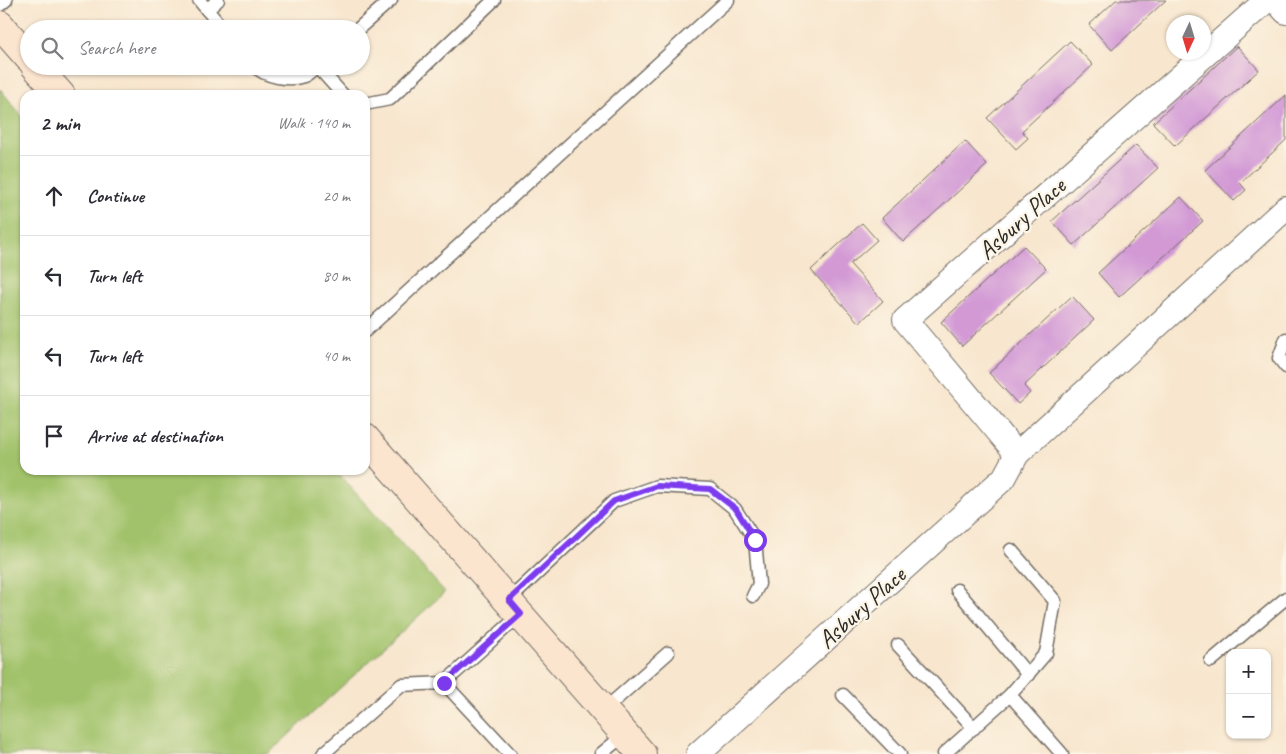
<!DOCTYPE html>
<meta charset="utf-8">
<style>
:root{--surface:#fff;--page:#f7f7f7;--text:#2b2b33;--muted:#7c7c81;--line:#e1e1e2}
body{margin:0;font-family:Caveat,sans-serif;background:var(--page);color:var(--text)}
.controls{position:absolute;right:15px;bottom:15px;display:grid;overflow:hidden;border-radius:10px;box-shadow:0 1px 4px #0004}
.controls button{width:45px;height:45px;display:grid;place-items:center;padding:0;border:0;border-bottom:1px solid var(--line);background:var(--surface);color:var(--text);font:25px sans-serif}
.compass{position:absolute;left:1166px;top:15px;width:45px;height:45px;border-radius:50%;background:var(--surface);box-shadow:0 1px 4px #0004;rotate:184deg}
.stop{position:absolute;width:15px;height:15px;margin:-11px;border:4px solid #7c3aed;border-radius:50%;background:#fff}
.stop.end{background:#7c3aed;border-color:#fff;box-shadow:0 1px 5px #0008}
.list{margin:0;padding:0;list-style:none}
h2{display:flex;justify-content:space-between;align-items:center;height:65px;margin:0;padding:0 20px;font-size:21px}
h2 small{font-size:16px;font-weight:400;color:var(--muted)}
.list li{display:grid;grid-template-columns:32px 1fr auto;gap:15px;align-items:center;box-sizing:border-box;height:80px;padding:0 20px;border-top:1px solid var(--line)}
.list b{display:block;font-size:19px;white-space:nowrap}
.list em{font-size:16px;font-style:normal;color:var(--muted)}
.icon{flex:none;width:28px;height:28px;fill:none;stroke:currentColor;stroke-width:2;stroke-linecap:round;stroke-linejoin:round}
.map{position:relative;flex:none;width:1286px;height:754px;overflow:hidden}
.search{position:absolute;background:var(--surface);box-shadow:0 1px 4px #0004;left:20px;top:20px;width:350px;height:55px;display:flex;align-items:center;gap:12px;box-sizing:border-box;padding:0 18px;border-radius:28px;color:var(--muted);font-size:19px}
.panel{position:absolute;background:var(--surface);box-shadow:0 1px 4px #0004;left:20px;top:90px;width:350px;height:385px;border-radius:15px}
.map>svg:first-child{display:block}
.green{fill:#a1c26b;stroke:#66764b}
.building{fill:#d299d5}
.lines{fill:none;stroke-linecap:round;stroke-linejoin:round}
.service-casing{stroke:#736c64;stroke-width:15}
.minor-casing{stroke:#736c64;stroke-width:26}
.secondary-casing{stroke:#736c64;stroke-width:30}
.service{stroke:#fff;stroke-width:12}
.minor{stroke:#fff;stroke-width:24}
.secondary{stroke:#fce5cf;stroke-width:28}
.route{stroke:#7c3aed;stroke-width:6}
.labels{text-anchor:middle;stroke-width:4.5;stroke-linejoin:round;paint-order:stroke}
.street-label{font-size:25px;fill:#2b2b2b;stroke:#fcf5e5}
</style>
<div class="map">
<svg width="1286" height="754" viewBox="0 0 1286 754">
<rect width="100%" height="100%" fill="#fcf5e5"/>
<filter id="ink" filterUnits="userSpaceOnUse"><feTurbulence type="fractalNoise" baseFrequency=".02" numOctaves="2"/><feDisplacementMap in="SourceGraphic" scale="10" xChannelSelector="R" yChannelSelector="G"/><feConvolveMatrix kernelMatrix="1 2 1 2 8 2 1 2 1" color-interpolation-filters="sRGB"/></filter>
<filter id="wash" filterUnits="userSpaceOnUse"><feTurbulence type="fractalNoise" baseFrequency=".0096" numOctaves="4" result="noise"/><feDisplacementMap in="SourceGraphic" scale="20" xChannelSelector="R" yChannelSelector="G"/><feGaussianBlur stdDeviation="1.12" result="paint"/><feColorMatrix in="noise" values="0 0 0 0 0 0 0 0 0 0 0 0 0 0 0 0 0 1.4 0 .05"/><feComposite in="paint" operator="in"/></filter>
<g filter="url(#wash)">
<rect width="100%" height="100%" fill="#f8e6ce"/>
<polygon class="green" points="0,89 25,120 25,470 335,470 445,592 268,754 0,754"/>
<g id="blocks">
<g class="building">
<polygon points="1116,0 1166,0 1112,50 1089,25"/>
<polygon points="1070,41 1093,65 1022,131 1028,138 1016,149 987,118"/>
<polygon points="1237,46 1259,70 1175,146 1153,123"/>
<polygon points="1286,95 1286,140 1240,183 1246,190 1234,201 1205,170"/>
<polygon points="965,141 987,165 903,242 882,218"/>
<polygon points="1136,145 1158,168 1074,245 1052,221"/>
<polygon points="1181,197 1203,221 1119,297 1098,273"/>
<polygon points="862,223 877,240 850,264 883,301 859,323 811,270"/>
<polygon points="1024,246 1046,269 962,346 941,322"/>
<polygon points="1072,296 1094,320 1024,386 1030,393 1018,404 989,373"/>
</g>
</g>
</g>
<g filter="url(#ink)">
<use href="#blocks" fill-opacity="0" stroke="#736c64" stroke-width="1"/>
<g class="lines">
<g class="service-casing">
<g id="service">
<polyline points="199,0 223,29"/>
<polyline points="0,5 6,0"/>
<polyline points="207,10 218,0"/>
<polyline points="358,29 391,0"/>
<path d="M255 66C264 77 291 81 304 76 308 75 313 69 316 66"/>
<polyline points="317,66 343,95"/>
<polyline points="365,104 390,99 494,0"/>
<polyline points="365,331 728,0"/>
<polyline points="1286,339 1279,358 1286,367"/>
<polyline points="957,590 1028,675"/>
<polyline points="509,600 614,501 657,486 710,489 735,509 755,540 759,584 753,596"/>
<polyline points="898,645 974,728"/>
<polyline points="1211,661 1286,598"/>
<polyline points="843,695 900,754"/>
<polyline points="1010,695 1062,754"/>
<polyline points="604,710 668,653"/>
<polyline points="323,754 401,685 444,683"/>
<polyline points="510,754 444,683 521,614"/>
<polyline points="601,754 625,734"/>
<polyline points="944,754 1010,695 1046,653 1055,601 1011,550"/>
</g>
</g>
<g class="minor-casing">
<g id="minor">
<polyline points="1275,0 1286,12"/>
<polyline points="1017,454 905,320 1267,0"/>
<polyline points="698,754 1004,478 1017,454 1286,208"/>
</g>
</g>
<g class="secondary-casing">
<g id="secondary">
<polyline points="0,25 29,58"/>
<polyline points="35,66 61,95"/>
<polyline points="365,438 642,754"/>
</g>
</g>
<use href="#service" class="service"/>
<use href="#minor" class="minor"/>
<use href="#secondary" class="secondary"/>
</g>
</g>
<g class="lines" filter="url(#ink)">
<polyline class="route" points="444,683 521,614 509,600 614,501 657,486 710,489 736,509 755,540"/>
</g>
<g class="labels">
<g class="street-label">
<text transform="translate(1021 218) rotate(-42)" y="9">Asbury Place</text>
<text transform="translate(861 607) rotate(-42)" y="9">Asbury Place</text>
</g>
</g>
</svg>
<div class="controls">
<button>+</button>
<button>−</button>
</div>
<svg class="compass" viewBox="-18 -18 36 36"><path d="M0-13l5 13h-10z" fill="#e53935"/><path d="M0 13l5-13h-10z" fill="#7c7c81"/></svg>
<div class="stop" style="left:755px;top:540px"></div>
<div class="stop end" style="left:444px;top:683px"></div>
<div class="search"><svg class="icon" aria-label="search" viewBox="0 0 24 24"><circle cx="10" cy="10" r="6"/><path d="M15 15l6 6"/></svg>Search here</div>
<section class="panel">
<h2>2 min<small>Walk · 140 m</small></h2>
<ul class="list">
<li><svg class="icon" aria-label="ahead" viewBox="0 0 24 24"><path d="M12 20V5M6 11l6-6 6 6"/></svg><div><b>Continue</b></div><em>20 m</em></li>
<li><svg class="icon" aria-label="left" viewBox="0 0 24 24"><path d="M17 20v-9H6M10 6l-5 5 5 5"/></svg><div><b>Turn left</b></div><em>80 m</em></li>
<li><svg class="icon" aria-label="left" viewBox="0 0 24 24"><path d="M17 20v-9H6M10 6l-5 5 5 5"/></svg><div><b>Turn left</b></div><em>40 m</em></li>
<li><svg class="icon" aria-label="arrive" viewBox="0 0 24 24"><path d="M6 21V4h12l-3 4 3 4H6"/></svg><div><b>Arrive at destination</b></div></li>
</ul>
</section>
</div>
